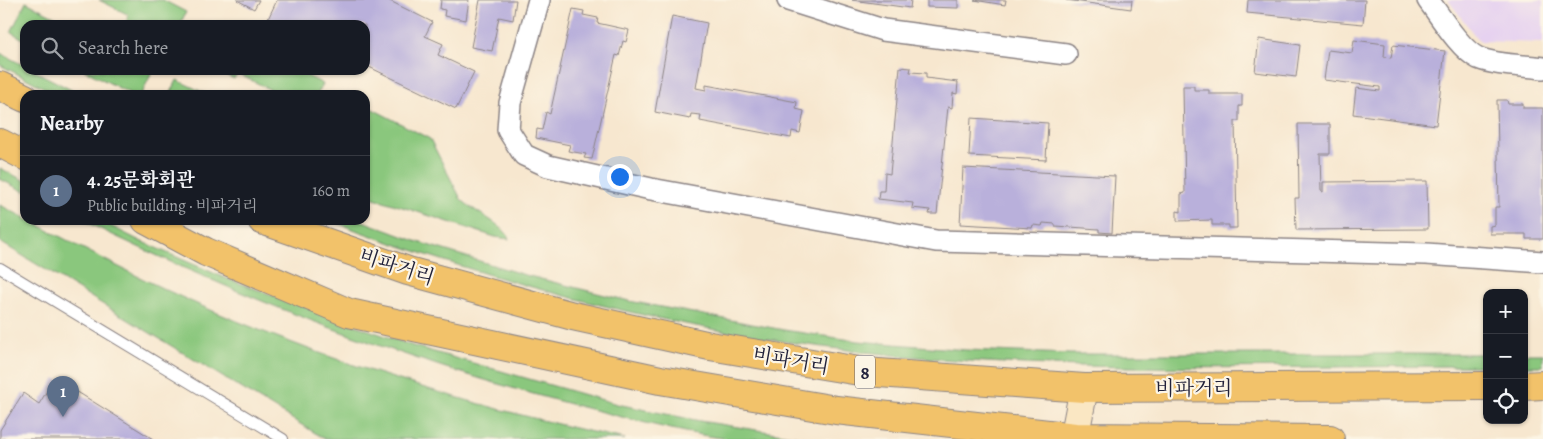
<!DOCTYPE html>
<meta charset="utf-8">
<style>
:root{--surface:#171b24;--page:#242831;--text:#f1f3f6;--muted:#9ea1a6;--line:#363941;--accent:#b45309}
body{margin:0;font-family:Alegreya,"Noto Serif KR",serif;background:var(--page);color:var(--text)}
.controls{position:absolute;right:15px;bottom:15px;display:grid;overflow:hidden;border-radius:10px;box-shadow:0 1px 4px #0004}
.controls button{width:45px;height:45px;display:grid;place-items:center;padding:0;border:0;border-bottom:1px solid var(--line);background:var(--surface);color:var(--text);font:25px sans-serif}
.you{position:absolute;left:619px;top:176px;width:18px;height:18px;margin:-12px;border:4px solid #fff;border-radius:50%;background:#1a73e8;box-shadow:0 0 0 8px #1a73e833}
.badge{display:grid;place-items:center;width:32px;height:32px;border-radius:50%;background:var(--accent);color:#fff;font-size:16px;font-weight:700}
.pin{position:absolute;translate:-50% -41px;filter:drop-shadow(0 1px 2px #0008)}
.pin::after{content:'';position:absolute;top:26px;width:18px;height:15px;background:inherit;clip-path:polygon(0 0,100% 0,50% 100%)}
.list{margin:0;padding:0;list-style:none}
h2{display:flex;justify-content:space-between;align-items:center;height:65px;margin:0;padding:0 20px;font-size:21px}
h2 small{font-size:16px;font-weight:400;color:var(--muted)}
.list li{display:grid;grid-template-columns:32px 1fr auto;gap:15px;align-items:center;box-sizing:border-box;height:70px;padding:0 20px;border-top:1px solid var(--line)}
.list b{display:block;font-size:19px;white-space:nowrap}
.list p{margin:0;font-size:16px;white-space:nowrap;color:var(--muted)}
.list em{font-size:16px;font-style:normal;color:var(--muted)}
.icon{flex:none;width:28px;height:28px;fill:none;stroke:currentColor;stroke-width:2;stroke-linecap:round;stroke-linejoin:round}
.map{position:relative;flex:none;width:1543px;height:439px;overflow:hidden}
.search{position:absolute;background:var(--surface);box-shadow:0 1px 4px #0004;left:20px;top:20px;width:350px;height:55px;display:flex;align-items:center;gap:12px;box-sizing:border-box;padding:0 18px;border-radius:15px;color:var(--muted);font-size:19px}
.panel{position:absolute;background:var(--surface);box-shadow:0 1px 4px #0004;left:20px;top:90px;width:350px;height:135px;border-radius:15px}
.map>svg:first-child{display:block}
.built{fill:#e6d2f0}
.green{fill:#8ac77d;stroke:#56745c}
.building{fill:#b9b0db}
.lines{fill:none;stroke-linecap:round;stroke-linejoin:round}
.lane-casing{stroke:#8c8485;stroke-width:12}
.street-casing{stroke:#8c8485;stroke-width:24}
.secondary-casing{stroke:#8c8485;stroke-width:30}
.primary-casing{stroke:#8c8485;stroke-width:30}
.lane{stroke:#fff;stroke-width:10}
.street{stroke:#fff;stroke-width:21}
.secondary{stroke:#fae7c3;stroke-width:28}
.primary{stroke:#f2c26a;stroke-width:28}
.labels{text-anchor:middle;stroke-width:4.5;stroke-linejoin:round;paint-order:stroke}
.shield{fill:#fcf5e5;stroke:#63616e;stroke-width:1}
.shield-label{font-size:19px;font-weight:bold;fill:#22223b}
.street-label{font-size:20px;fill:#22223b;stroke:#fcf5e5}
</style>
<div class="map">
<svg width="1543" height="439" viewBox="0 0 1543 439">
<rect width="100%" height="100%" fill="#fcf5e5"/>
<filter id="ink" filterUnits="userSpaceOnUse"><feTurbulence type="fractalNoise" baseFrequency=".02" numOctaves="2"/><feDisplacementMap in="SourceGraphic" scale="10" xChannelSelector="R" yChannelSelector="G"/><feConvolveMatrix kernelMatrix="1 2 1 2 8 2 1 2 1" color-interpolation-filters="sRGB"/></filter>
<filter id="wash" filterUnits="userSpaceOnUse"><feTurbulence type="fractalNoise" baseFrequency=".0096" numOctaves="4" result="noise"/><feDisplacementMap in="SourceGraphic" scale="20" xChannelSelector="R" yChannelSelector="G"/><feGaussianBlur stdDeviation="1.12" result="paint"/><feColorMatrix in="noise" values="0 0 0 0 0 0 0 0 0 0 0 0 0 0 0 0 0 1.4 0 .05"/><feComposite in="paint" operator="in"/></filter>
<g filter="url(#wash)">
<rect width="100%" height="100%" fill="#f7e7cf"/>
<polygon class="built" points="1448,0 1543,0 1543,43 1479,41"/>
<g class="green">
<polygon points="99,0 163,0 186,12 180,25 130,25 126,23 129,15"/>
<polygon points="26,2 72,25 25,25 25,40 11,32"/>
<polygon points="0,53 25,66 25,70 33,70 81,95 58,95 0,65"/>
<polygon points="84,70 153,70 141,95 133,95"/>
<polygon points="215,70 296,70 323,84 317,95 271,95 273,91 237,73 234,79"/>
<polygon points="177,80 209,95 170,95"/>
<path d="M365 105 430 139 461 199C472 211 507 226 509 239L495 237 365 195Z"/>
<polygon points="0,168 25,181 25,192 0,179"/>
<path d="M0 205 25 218V220H29C89 252 150 284 213 311 344 367 485 410 625 439H325L0 242Z"/>
<path d="M82 220H99L140 241 225 278 413 346 617 404 700 421 814 439C786 439 756 439 729 439 677 433 624 417 574 405 404 361 240 298 82 220Z"/>
<path d="M329 220H360L418 242 525 275 629 301 784 330 858 341 967 350 1070 354H1487V366C1277 366 1065 375 855 351 676 330 498 285 329 220Z"/>
<rect x="1524" y="354" width="19" height="12"/>
</g>
<g id="blocks">
<g class="building">
<polygon points="237,0 259,0 254,9"/>
<polygon points="277,0 388,0 432,22 425,36 443,44 438,55 474,72 456,109 365,65 365,25 281,25 268,19"/>
<polygon points="441,0 469,0 466,20 444,16 445,10 440,9"/>
<polygon points="480,0 516,0 513,20 499,17 492,51 471,47"/>
<polygon points="852,0 911,0 910,8"/>
<polygon points="927,0 958,0 958,8 927,7"/>
<polygon points="974,0 1006,0 1005,5"/>
<polygon points="1066,0 1132,0 1131,9"/>
<polygon points="1248,0 1365,0 1363,24 1247,13"/>
<polygon points="573,9 584,11 583,15 598,18 597,23 629,30 626,42 623,41 619,56 616,55 592,159 584,158 586,154 568,151 570,145 536,138 537,129 542,130 546,112 550,114"/>
<polygon points="672,16 707,23 696,88 706,90 706,85 797,102 796,109 804,111 800,133 792,131 791,138 700,121 701,115 691,114 690,119 655,112"/>
<polygon points="1259,39 1300,45 1296,77 1255,72"/>
<polygon points="1354,40 1385,44 1384,57 1391,58 1393,45 1445,51 1436,125 1353,114 1356,88 1380,91 1380,87 1324,80 1328,50 1352,53"/>
<polygon points="900,67 911,68 910,72 926,73 926,78 958,82 957,94 953,93 952,108 948,107 937,214 929,214 930,210 912,208 913,203 878,199 879,191 884,191 885,173 890,174"/>
<polygon points="1183,86 1194,86 1194,90 1209,90 1209,94 1242,94 1242,106 1239,106 1239,121 1235,121 1237,228 1229,228 1229,225 1212,225 1212,220 1177,221 1177,211 1181,212 1181,194 1185,193"/>
<polygon points="1497,100 1507,100 1508,104 1523,104 1523,108 1543,108 1543,239 1526,239 1526,234 1490,234 1490,226 1495,225 1495,207 1499,207"/>
<polygon points="971,118 1048,123 1046,160 969,156"/>
<polygon points="1298,124 1330,124 1330,154 1320,154 1321,191 1323,192 1323,182 1427,181 1428,229 1296,230 1295,198 1299,198"/>
<polygon points="963,168 1115,176 1112,233 1099,232 1099,229 1055,226 1055,224 1043,223 1042,226 1033,225 1032,228 960,224"/>
<polygon points="55,378 153,439 0,439 0,430 23,393 39,404"/>
</g>
</g>
</g>
<g filter="url(#ink)">
<use href="#blocks" fill-opacity="0" stroke="#8c8485" stroke-width="1"/>
<g class="lines">
<g class="lane-casing">
<polyline id="lane" points="0,268 283,439"/>
</g>
<g class="street-casing">
<g id="street">
<polyline points="539,0 510,103 508,130 524,155 548,166 651,189 936,241 1426,254 1543,262"/>
<polyline points="788,0 883,30 1066,54"/>
<path d="M1428 0C1440 16 1460 49 1478 58 1498 66 1522 65 1543 68"/>
</g>
</g>
<g class="secondary-casing">
<polyline id="secondary" points="1074,439 1084,388"/>
</g>
<g class="primary-casing">
<g id="primary">
<polyline points="0,86 25,98"/>
<polyline points="0,143 25,156"/>
<polyline points="146,220 206,252 349,313 660,380 836,410 1075,437 1330,439"/>
<polyline points="262,220 408,271 573,316 710,346 865,372 1084,388 1487,386"/>
<polyline points="1524,386 1543,385"/>
</g>
</g>
<use href="#lane" class="lane"/>
<use href="#street" class="street"/>
<use href="#secondary" class="secondary"/>
<use href="#primary" class="primary"/>
</g>
</g>
<g class="labels">
<rect class="shield" x="855" y="355.5" width="20" height="33" rx="4"/>
<g class="shield-label">
<text x="865" y="379">8</text>
</g>
<g class="street-label">
<text transform="translate(397 266) rotate(18)" y="7">비파거리</text>
<text transform="translate(791 360) rotate(10)" y="7">비파거리</text>
<text x="1194" y="395">비파거리</text>
</g>
</g>
</svg>
<div class="controls">
<button>+</button>
<button>−</button>
<button><svg class="icon" aria-label="locate" viewBox="0 0 24 24"><circle cx="12" cy="12" r="6"/><path d="M12 2v4M12 18v4M2 12h4M18 12h4"/></svg></button>
</div>
<div class="you"></div>
<div class="pin badge" style="left:63px;top:417px;background:#5c6f8a">1</div>
<div class="search"><svg class="icon" aria-label="search" viewBox="0 0 24 24"><circle cx="10" cy="10" r="6"/><path d="M15 15l6 6"/></svg>Search here</div>
<section class="panel">
<h2>Nearby<small></small></h2>
<ul class="list">
<li><span class="badge" style="background:#5c6f8a">1</span><div><b>4. 25문화회관</b><p>Public building · 비파거리</p></div><em>160 m</em></li>
</ul>
</section>
</div>
